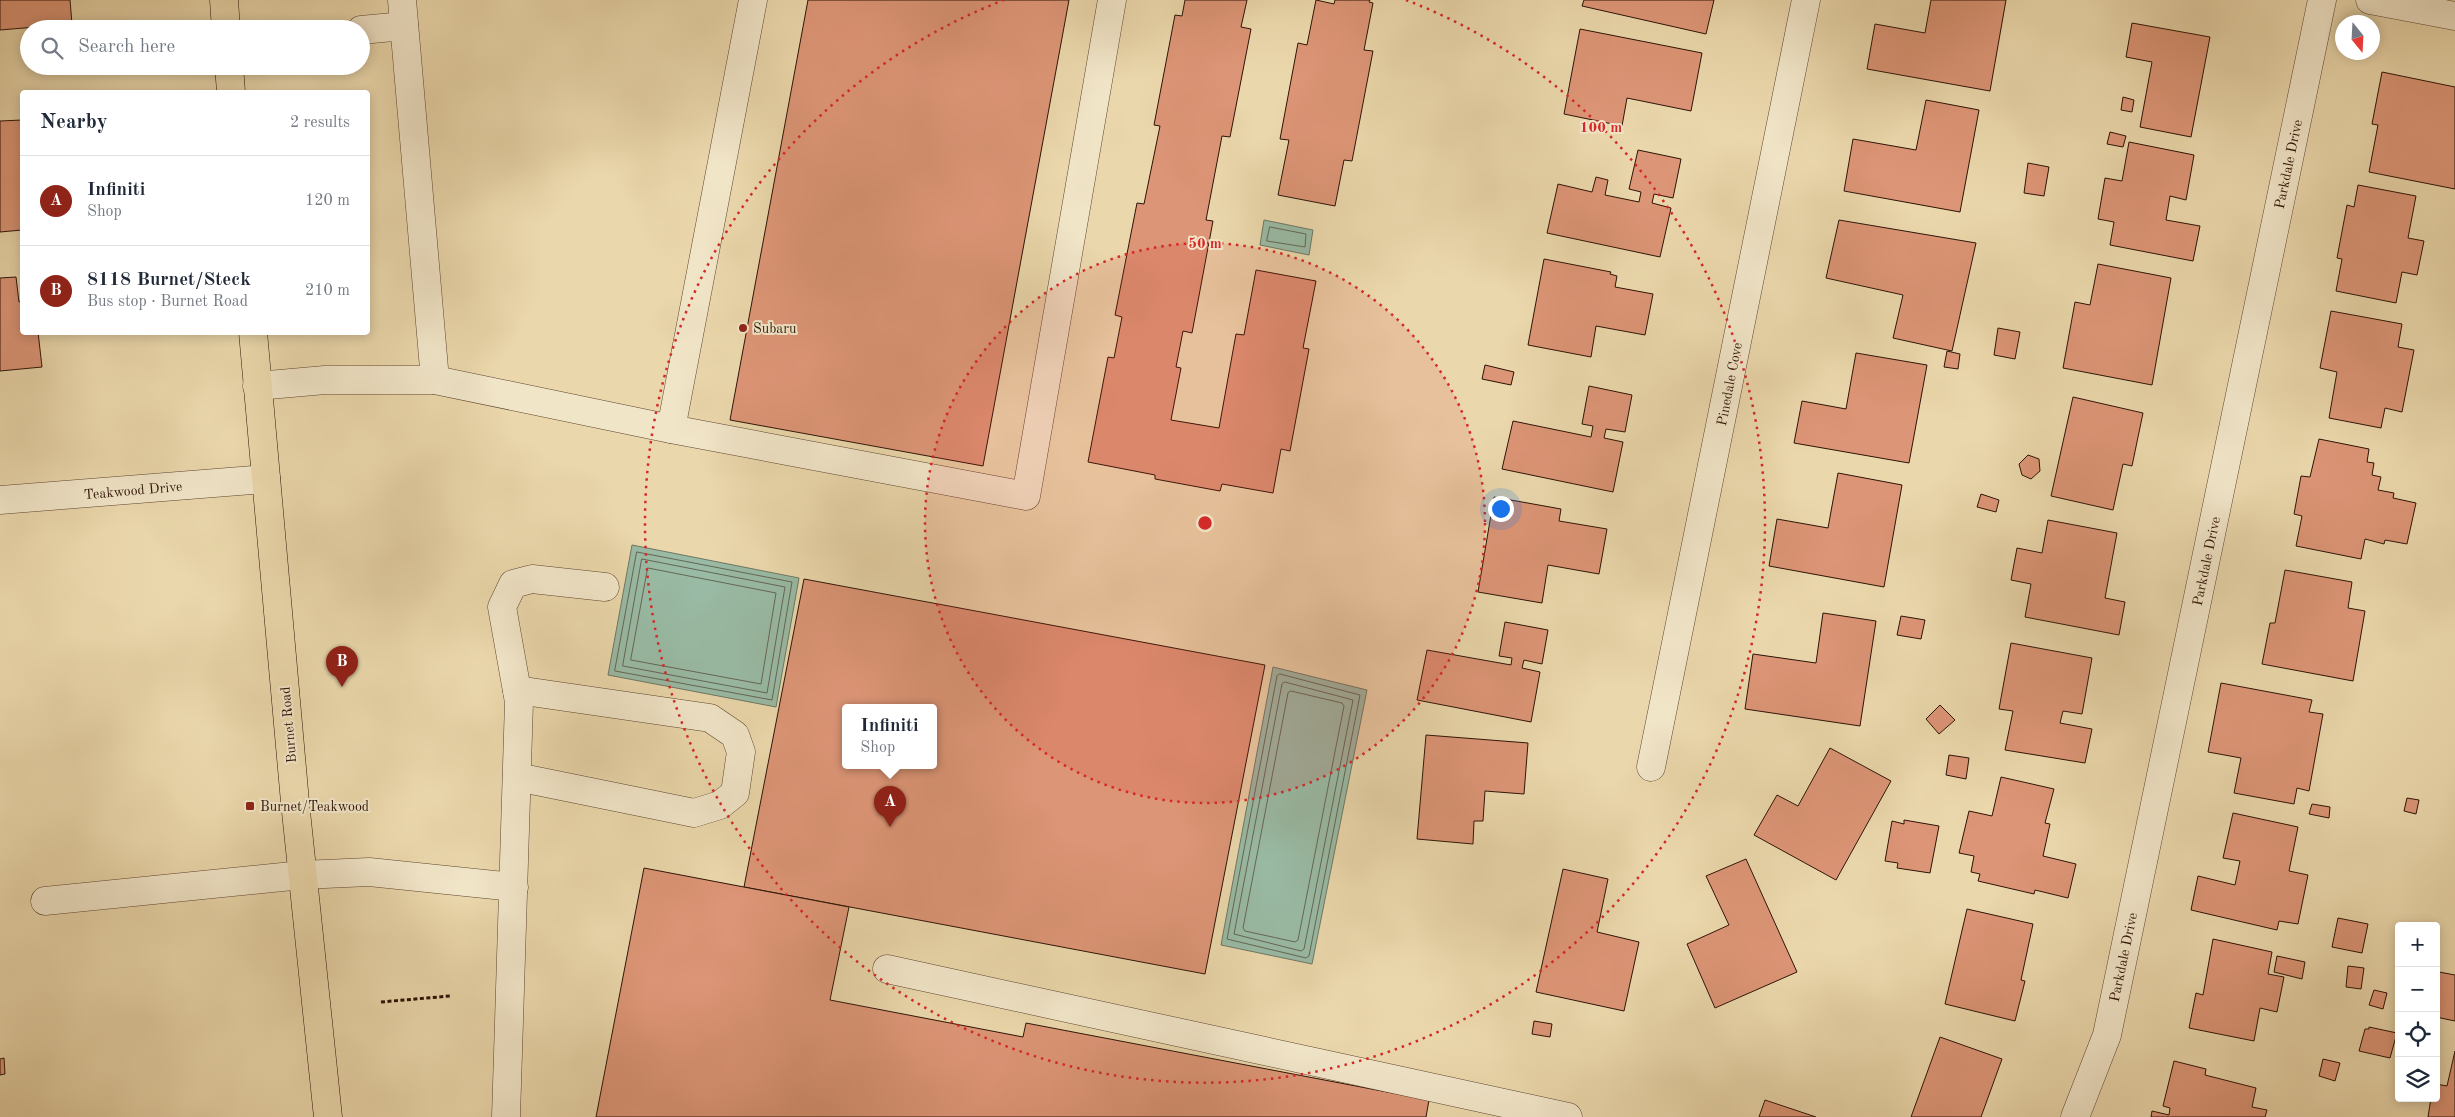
<!DOCTYPE html>
<meta charset="utf-8">
<style>
:root{--surface:#fff;--page:#f6f6f7;--text:#1f2937;--muted:#747a83;--line:#e0e1e3;--accent:#8f2418}
body{margin:0;font-family:"Old Standard TT",serif;background:var(--page);color:var(--text)}
.controls{position:absolute;right:15px;bottom:15px;display:grid;overflow:hidden;border-radius:5px;box-shadow:0 2px 12px #0003}
.controls button{width:45px;height:45px;display:grid;place-items:center;padding:0;border:0;border-bottom:1px solid var(--line);background:var(--surface);color:var(--text);font:25px sans-serif}
.compass{position:absolute;left:2335px;top:15px;width:45px;height:45px;border-radius:50%;background:var(--surface);box-shadow:0 2px 12px #0003;rotate:162deg}
.you{position:absolute;left:1500px;top:508px;width:18px;height:18px;margin:-12px;border:4px solid #fff;border-radius:50%;background:#1a73e8;box-shadow:0 0 0 8px #1a73e833}
.badge{display:grid;place-items:center;width:32px;height:32px;border-radius:50%;background:var(--accent);color:#fff;font-size:16px;font-weight:700}
.pin{position:absolute;translate:-50% -41px;filter:drop-shadow(0 1px 2px #0008)}
.pin::after{content:'';position:absolute;top:26px;width:18px;height:15px;background:inherit;clip-path:polygon(0 0,100% 0,50% 100%)}
.popup{position:absolute;left:842px;top:704px;width:95px;height:65px;box-sizing:border-box;display:grid;place-content:center;border-radius:5px;background:var(--surface);filter:drop-shadow(0 1px 4px #0005);font-size:16px;white-space:nowrap;color:var(--muted)}
.popup b{font-size:19px;color:var(--text)}
.popup::after{content:'';position:absolute;left:50%;top:100%;margin-left:-10px;border:10px solid transparent;border-top-color:var(--surface)}
.list{margin:0;padding:0;list-style:none}
h2{display:flex;justify-content:space-between;align-items:center;height:65px;margin:0;padding:0 20px;font-size:21px}
h2 small{font-size:16px;font-weight:400;color:var(--muted)}
.list li{display:grid;grid-template-columns:32px 1fr auto;gap:15px;align-items:center;box-sizing:border-box;height:90px;padding:0 20px;border-top:1px solid var(--line)}
.list b{display:block;font-size:19px;white-space:nowrap}
.list p{margin:0;font-size:16px;white-space:nowrap;color:var(--muted)}
.list em{font-size:16px;font-style:normal;color:var(--muted)}
.icon{flex:none;width:28px;height:28px;fill:none;stroke:currentColor;stroke-width:2;stroke-linecap:round;stroke-linejoin:round}
.map{position:relative;flex:none;width:2455px;height:1117px;overflow:hidden}
.search{position:absolute;background:var(--surface);box-shadow:0 2px 12px #0003;left:20px;top:20px;width:350px;height:55px;display:flex;align-items:center;gap:12px;box-sizing:border-box;padding:0 18px;border-radius:28px;color:var(--muted);font-size:19px}
.panel{position:absolute;background:var(--surface);box-shadow:0 2px 12px #0003;left:20px;top:90px;width:350px;height:245px;border-radius:5px}
.map>svg:first-child{display:block}
.water{fill:#99baa4;stroke:#6e7765}
.lines{fill:none;stroke-linecap:round;stroke-linejoin:round}
.shore{stroke:#646655;stroke-width:1}
.building{fill:#dc9576;stroke:#2e1306;fill-rule:evenodd}
.minor-casing{stroke:#5d442f;stroke-width:29}
.major-casing{stroke:#2e1306;stroke-width:29}
.path{stroke:#2e1306;stroke-width:3;stroke-dasharray:4 2.5;stroke-linecap:butt}
.minor{stroke:#f1e5c8;stroke-width:28}
.major{stroke:#ead7ab;stroke-width:28}
.ring{fill:none;stroke:#d62828;stroke-width:2.5;stroke-dasharray:2.5 5}
.poi-dot{fill:#8f2418;stroke:#f1e5c8;stroke-width:2}
.labels{text-anchor:middle;stroke-width:4;stroke-linejoin:round;paint-order:stroke}
.street-label{font-size:14px;fill:#2e1306;stroke:#f1e5c8}
.poi-label{font-size:14px;fill:#2e1306;stroke:#f1e5c8;text-anchor:start}
.centre{fill:#d62828;stroke:#f1e5c8;stroke-width:2.5}
.ring-label{font-size:15px;text-anchor:middle;font-weight:bold;fill:#d62828;stroke:#f1e5c8;stroke-width:4;stroke-linejoin:round;paint-order:stroke}
</style>
<div class="map">
<svg width="2455" height="1117" viewBox="0 0 2455 1117">
<rect width="100%" height="100%" fill="#ead7ab"/>
<filter id="stains"><feTurbulence type="fractalNoise" baseFrequency=".004" numOctaves="4"/><feColorMatrix values="0 0 0 0 .2 0 0 0 0 .09 0 0 0 0 .02 0 0 0 .5 -.17"/></filter>
<radialGradient id="worn" r=".72"><stop offset=".6" stop-color="#630" stop-opacity="0"/><stop offset="1" stop-color="#630" stop-opacity=".3"/></radialGradient>
<g class="water">
<polygon points="1264,220 1313,230 1309,255 1260,245"/>
<polygon points="632,545 799,578 776,707 608,675"/>
<polygon points="1273,667 1367,690 1312,964 1221,945"/>
</g>
<g class="lines">
<g class="shore">
<polygon points="1270,227 1306,234 1305,247 1267,241"/>
<polygon points="637,552 792,582 772,700 615,671"/>
<polygon points="642,559 785,587 767,693 623,666"/>
<polygon points="648,568 776,593 761,684 631,660"/>
<polygon points="1280,674 1360,695 1309,956 1306,958 1227,939 1277,676"/>
<polygon points="1285,682 1353,700 1304,949 1301,951 1234,934 1282,684"/>
<polygon points="1291,691 1342,703 1344,706 1298,940 1295,942 1245,931 1243,928 1288,693"/>
</g>
</g>
<g class="building">
<polygon points="0,0 70,0 72,24 0,30"/>
<polygon points="808,0 1069,0 983,466 730,420"/>
<polygon points="1185,0 1247,0 1241,27 1251,29 1230,137 1222,136 1206,220 1213,221 1192,333 1183,331 1176,367 1181,368 1171,420 1219,428 1236,334 1244,335 1256,270 1316,281 1303,348 1309,349 1290,451 1281,449 1273,493 1222,484 1220,491 1155,479 1155,475 1088,462 1108,357 1114,358 1122,317 1115,315 1137,203 1144,204 1160,126 1154,125 1175,15 1182,16"/>
<polygon points="1316,0 1334,4 1335,0 1370,0 1369,2 1373,3 1364,50 1373,51 1352,161 1344,160 1335,206 1278,195 1289,140 1280,139 1298,43 1307,45"/>
<polygon points="1584,0 1714,0 1706,34 1582,6"/>
<polygon points="1931,0 2006,0 1990,91 1867,69 1875,24 1925,33"/>
<polygon points="2132,23 2210,37 2191,137 2140,127 2152,62 2126,57"/>
<polygon points="1580,29 1702,53 1691,111 1627,98 1622,126 1564,114"/>
<polygon points="2382,72 2455,87 2455,189 2369,172 2378,125 2372,124"/>
<polygon points="2123,97 2134,100 2132,112 2121,110"/>
<polygon points="1926,100 1979,110 1960,212 1844,191 1853,139 1916,150"/>
<polygon points="22,120 22,230 0,232 0,121"/>
<polygon points="2110,132 2126,136 2123,147 2107,144"/>
<polygon points="2129,142 2194,155 2186,200 2170,196 2166,220 2200,226 2193,261 2110,245 2114,222 2098,219 2105,178 2122,181"/>
<polygon points="1638,150 1681,159 1673,198 1654,194 1652,203 1671,208 1660,257 1547,233 1558,184 1592,192 1596,177 1608,180 1605,195 1639,202 1641,192 1629,189"/>
<polygon points="2028,163 2049,167 2044,196 2024,193"/>
<polygon points="2358,185 2416,196 2408,238 2424,241 2417,275 2402,272 2396,303 2336,291 2342,259 2337,258 2347,205 2354,207"/>
<polygon points="1839,220 1976,243 1952,351 1893,338 1903,295 1826,278"/>
<polygon points="1544,259 1611,272 1610,274 1617,276 1615,287 1653,294 1645,335 1596,326 1591,357 1528,345"/>
<polygon points="2098,264 2171,278 2152,385 2063,368 2075,302 2090,305"/>
<polygon points="16,277 19,302 22,301 22,332 38,332 42,367 0,371 0,278"/>
<polygon points="2331,311 2402,324 2398,347 2414,350 2402,412 2385,408 2381,428 2329,418 2337,372 2320,368"/>
<polygon points="1998,328 2020,332 2015,359 1994,355"/>
<polygon points="1947,351 1960,354 1958,369 1944,367"/>
<polygon points="1856,353 1927,365 1909,463 1794,443 1802,401 1846,409"/>
<polygon points="1485,365 1514,372 1511,385 1482,379"/>
<polygon points="1589,386 1632,395 1625,432 1606,429 1604,438 1623,442 1613,492 1502,469 1513,421 1591,437 1593,426 1582,424"/>
<polygon points="2073,397 2143,413 2132,466 2123,464 2113,510 2051,496"/>
<polygon points="2319,439 2369,449 2367,462 2374,463 2372,475 2381,477 2378,490 2394,493 2393,498 2416,503 2407,544 2385,540 2384,544 2365,539 2361,559 2296,546 2302,516 2294,514 2301,476 2310,477"/>
<polygon points="2028,455 2039,459 2040,471 2031,479 2022,475 2019,464"/>
<polygon points="1838,473 1902,485 1884,587 1769,566 1777,519 1828,528"/>
<polygon points="1981,494 1999,500 1996,512 1977,507"/>
<polygon points="1494,497 1561,509 1559,521 1607,529 1599,574 1548,565 1542,603 1478,592"/>
<polygon points="2048,520 2117,533 2105,598 2125,602 2119,635 2025,617 2031,584 2011,580 2017,548 2042,553"/>
<polygon points="2285,570 2352,582 2348,608 2365,611 2353,681 2262,664 2270,623 2275,623"/>
<path d="M804 579 1265 665 1205 974 744 887ZM846 708H934V766H846Z"/>
<polygon points="1823,613 1876,621 1860,726 1745,709 1753,654 1816,663"/>
<polygon points="1901,616 1925,620 1921,639 1897,635"/>
<polygon points="1505,622 1548,630 1542,664 1524,660 1522,668 1540,672 1531,722 1417,700 1427,650 1511,665 1512,658 1499,656"/>
<polygon points="2011,643 2092,658 2082,714 2063,711 2060,723 2092,729 2085,763 2005,750 2013,711 1999,709"/>
<polygon points="2221,683 2312,700 2309,712 2323,714 2309,791 2297,788 2294,804 2234,793 2241,758 2208,752"/>
<polygon points="1940,705 1955,720 1939,734 1926,719"/>
<polygon points="1426,735 1528,743 1524,794 1485,791 1483,821 1474,821 1473,844 1417,839"/>
<polygon points="1830,748 1891,781 1836,880 1754,835 1777,795 1798,806"/>
<polygon points="1949,755 1969,758 1966,779 1946,775"/>
<polygon points="2001,777 2054,789 2045,823 2050,824 2043,856 2076,864 2068,898 2035,890 2034,894 1978,881 1980,874 1971,872 1974,856 1959,853 1969,811 1992,816"/>
<polygon points="2407,798 2419,800 2416,814 2404,811"/>
<polygon points="2312,804 2330,807 2329,818 2309,814"/>
<polygon points="2233,813 2298,827 2289,871 2308,875 2298,924 2279,921 2277,930 2191,910 2198,876 2235,885 2240,861 2223,858"/>
<polygon points="1904,820 1939,826 1930,873 1897,868 1898,863 1885,861 1892,821 1904,824"/>
<polygon points="1746,859 1797,972 1715,1008 1687,944 1729,925 1706,876"/>
<polygon points="644,868 849,907 830,1000 1023,1037 1026,1023 1429,1100 1426,1117 596,1117"/>
<polygon points="1563,869 1608,879 1597,932 1639,942 1624,1011 1536,992"/>
<polygon points="1967,909 2033,924 2021,980 2025,981 2015,1021 1945,1004"/>
<polygon points="2338,918 2368,924 2362,953 2332,947"/>
<polygon points="2213,939 2272,952 2268,974 2284,977 2277,1012 2260,1008 2254,1041 2189,1028 2196,993 2203,995"/>
<polygon points="2277,956 2305,962 2302,979 2274,972"/>
<polygon points="2348,966 2364,968 2361,989 2346,987"/>
<polygon points="2439,972 2455,975 2455,1021 2436,1017 2436,985"/>
<polygon points="2374,990 2387,993 2383,1009 2369,1005"/>
<polygon points="1534,1021 1552,1024 1550,1037 1532,1034"/>
<polygon points="2369,1027 2397,1033 2390,1058 2359,1051 2365,1029 2369,1029"/>
<polygon points="1940,1037 2002,1059 1981,1117 1911,1117"/>
<polygon points="2455,1051 2455,1117 2428,1117 2431,1098 2436,1098 2436,1084 2447,1086"/>
<polygon points="4,1058 5,1074 0,1075 0,1059"/>
<polygon points="2323,1059 2340,1063 2335,1081 2319,1076"/>
<polygon points="2174,1061 2206,1069 2205,1075 2256,1088 2252,1107 2267,1110 2265,1117 2151,1117 2152,1111 2169,1115 2170,1108 2163,1106"/>
<polygon points="1765,1100 1816,1117 1759,1117"/>
</g>
<g class="lines">
<g class="minor-casing">
<g id="minor">
<polyline points="402,0 435,380"/>
<polyline points="2370,0 2455,16"/>
<polyline points="361,30 404,26"/>
<polyline points="257,386 325,380 435,380 671,429 1026,496 1112,0"/>
<polyline points="671,429 753,0"/>
<polyline points="0,500 266,479"/>
<polyline points="1651,767 1806,0"/>
<polyline points="517,777 694,813 720,805 735,793 741,752 735,735 710,718 517,690"/>
<polyline points="45,901 302,875 369,872 514,887"/>
<polyline points="887,969 1568,1117"/>
<polyline points="506,1117 519,702 502,607 513,584 532,579 605,587"/>
<polyline points="2075,1117 2107,1035 2322,0"/>
</g>
</g>
<g class="major-casing">
<g id="major">
<polyline points="224,0 226,29"/>
<polyline points="229,66 231,92"/>
<polyline points="253,332 295,802 328,1117"/>
</g>
</g>
<polyline class="path" points="381,1002 450,996"/>
<use href="#minor" class="minor"/>
<use href="#major" class="major"/>
</g>
<circle cx="1205" cy="523" r="280" fill="#d62828" fill-opacity=".12"/>
<g class="ring">
<circle cx="1205" cy="523" r="280"/>
<path d="M1406 0A560 560 0 1 1 1004 0"/>
</g>
<g class="poi-dot">
<circle cx="743" cy="328" r="5"/>
<rect x="245" y="801" width="10" height="10" rx="2.5"/>
</g>
<g class="labels">
<g class="street-label">
<text transform="translate(2288 164) rotate(-78)" y="5">Parkdale Drive</text>
<text transform="translate(1729 384) rotate(-79)" y="5">Pinedale Cove</text>
<text transform="translate(133 490) rotate(-5)" y="5">Teakwood Drive</text>
<text transform="translate(2206 561) rotate(-78)" y="5">Parkdale Drive</text>
<text transform="translate(288 725) rotate(-95)" y="5">Burnet Road</text>
<text transform="translate(2123 957) rotate(-78)" y="5">Parkdale Drive</text>
</g>
<g class="poi-label">
<text x="753" y="333">Subaru</text>
<text x="260" y="811">Burnet/Teakwood</text>
</g>
</g>
<circle cx="1205" cy="523" r="8" class="centre"/>
<g class="ring-label">
<text x="1601" y="132">100 m</text>
<text x="1205" y="248">50 m</text>
</g>
<rect width="100%" height="100%" filter="url(#stains)"/>
<rect width="100%" height="100%" fill="url(#worn)"/>
</svg>
<div class="controls">
<button>+</button>
<button>−</button>
<button><svg class="icon" aria-label="locate" viewBox="0 0 24 24"><circle cx="12" cy="12" r="6"/><path d="M12 2v4M12 18v4M2 12h4M18 12h4"/></svg></button>
<button><svg class="icon" aria-label="layers" viewBox="0 0 24 24"><path d="M12 4l9 5-9 5-9-5zM3 14l9 5 9-5"/></svg></button>
</div>
<svg class="compass" viewBox="-18 -18 36 36"><path d="M0-13l5 13h-10z" fill="#e53935"/><path d="M0 13l5-13h-10z" fill="#747a83"/></svg>
<div class="you"></div>
<div class="pin badge" style="left:890px;top:827px">A</div>
<div class="popup"><b>Infiniti</b>Shop</div>
<div class="pin badge" style="left:342px;top:687px">B</div>
<div class="search"><svg class="icon" aria-label="search" viewBox="0 0 24 24"><circle cx="10" cy="10" r="6"/><path d="M15 15l6 6"/></svg>Search here</div>
<section class="panel">
<h2>Nearby<small>2 results</small></h2>
<ul class="list">
<li><span class="badge">A</span><div><b>Infiniti</b><p>Shop</p></div><em>120 m</em></li>
<li><span class="badge">B</span><div><b>8118 Burnet/Steck</b><p>Bus stop · Burnet Road</p></div><em>210 m</em></li>
</ul>
</section>
</div>
